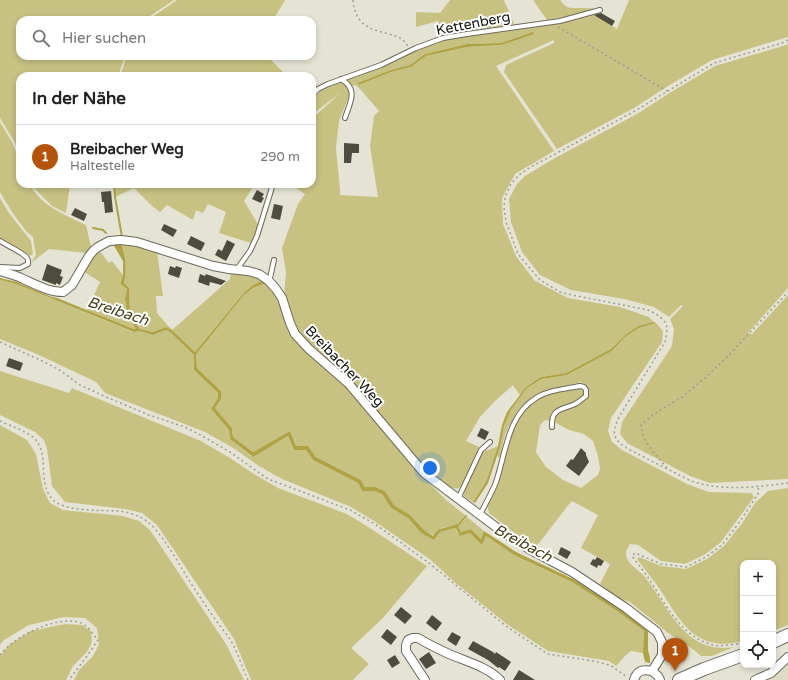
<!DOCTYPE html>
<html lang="de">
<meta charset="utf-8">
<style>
:root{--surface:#fff;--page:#f2f2f2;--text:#222;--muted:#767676;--line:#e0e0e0;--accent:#b45309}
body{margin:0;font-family:"Varela Round",sans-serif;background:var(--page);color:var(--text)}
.controls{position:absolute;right:12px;bottom:12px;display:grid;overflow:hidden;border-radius:8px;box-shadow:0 2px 6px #0003}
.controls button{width:36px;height:36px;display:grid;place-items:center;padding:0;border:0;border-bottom:1px solid var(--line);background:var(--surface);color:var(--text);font:20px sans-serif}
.you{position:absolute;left:430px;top:468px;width:14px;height:14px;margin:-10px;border:3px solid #fff;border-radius:50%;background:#1a73e8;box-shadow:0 0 0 6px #1a73e833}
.badge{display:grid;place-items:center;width:26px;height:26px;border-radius:50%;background:var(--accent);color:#fff;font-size:13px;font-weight:700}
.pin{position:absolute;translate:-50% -33px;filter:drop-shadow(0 1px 2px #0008)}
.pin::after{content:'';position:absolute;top:21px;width:14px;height:12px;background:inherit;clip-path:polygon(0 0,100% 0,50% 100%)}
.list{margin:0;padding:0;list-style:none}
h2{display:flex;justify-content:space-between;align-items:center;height:52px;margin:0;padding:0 16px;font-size:17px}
h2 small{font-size:13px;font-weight:400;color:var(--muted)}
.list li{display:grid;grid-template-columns:26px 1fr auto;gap:12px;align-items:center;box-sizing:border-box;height:64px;padding:0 16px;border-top:1px solid var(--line)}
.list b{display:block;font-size:15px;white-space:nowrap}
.list p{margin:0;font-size:13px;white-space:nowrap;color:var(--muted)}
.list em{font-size:13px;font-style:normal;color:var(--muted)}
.icon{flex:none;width:22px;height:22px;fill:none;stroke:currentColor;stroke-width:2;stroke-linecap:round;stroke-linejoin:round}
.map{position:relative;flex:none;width:788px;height:680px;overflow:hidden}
.search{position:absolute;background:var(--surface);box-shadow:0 2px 6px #0003;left:16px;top:16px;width:300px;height:44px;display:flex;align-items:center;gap:10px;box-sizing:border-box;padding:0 14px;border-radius:12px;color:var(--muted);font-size:15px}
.panel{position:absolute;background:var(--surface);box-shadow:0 2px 6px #0003;left:16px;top:72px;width:300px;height:116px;border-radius:12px}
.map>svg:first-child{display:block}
.built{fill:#dedcc4}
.green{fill:#c8c282;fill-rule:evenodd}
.water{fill:#aea444}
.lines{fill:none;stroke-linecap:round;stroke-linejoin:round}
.stream{stroke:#aea444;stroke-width:2}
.building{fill:#4d4c3e}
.lane-casing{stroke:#6b695b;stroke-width:6}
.street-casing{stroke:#6b695b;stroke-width:10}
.secondary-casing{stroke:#6b695b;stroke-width:14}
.path{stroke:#9e9e91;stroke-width:1.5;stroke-dasharray:2 3;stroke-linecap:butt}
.lane{stroke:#fff;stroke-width:4}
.street{stroke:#fff;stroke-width:8}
.secondary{stroke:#fff;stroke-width:12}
.labels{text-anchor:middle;stroke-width:4;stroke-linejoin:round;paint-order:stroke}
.street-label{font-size:14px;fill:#12120c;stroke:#fff}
.water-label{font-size:15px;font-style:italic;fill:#454018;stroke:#fff}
</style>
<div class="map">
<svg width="788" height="680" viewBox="0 0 788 680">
<rect width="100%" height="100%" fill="#e5e4d4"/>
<polygon class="built" points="788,660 788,680 763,680"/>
<g class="green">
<polygon points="0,0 174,0 144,20 20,20 20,56 125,56 118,76 20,76 20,156 14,141 0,118"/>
<polygon points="177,0 285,0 273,20 148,20"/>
<polygon points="450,0 504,0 514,24 454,33 443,36 438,21 416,27 416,12 440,13"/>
<path d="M533 0H560C566 9 570 8 580 8 585 8 591 8 596 9L570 16 547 20Z"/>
<path d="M629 0H788V37L712 60 668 86 634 108 557 149 504 72 506 65 554 43V40L496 66 554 151 515 174 502 198 503 224 516 256 535 281 568 298 620 307 649 317 654 322 638 326 625 335 611 349 566 373 541 377 526 387 520 395 513 385 496 400 480 417 466 441 479 447 464 482 459 488C450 491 437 479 430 474L311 348 297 331 284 296 286 273 282 248 298 204 305 194 293 186 298 184H312V120L316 115 340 93 314 113 312 116V99L321 91 345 79 381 66 416 50 443 40 542 24H556L598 13 603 20 617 29ZM533 32 501 45 467 47 426 56 411 67 391 72 359 85 358 84 391 70 410 65 425 54 467 44 501 43ZM355 85 360 89 379 111 374 116 370 146 378 197 340 195V190L336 148 337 138 339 121 350 94 349 88Z"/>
<polygon points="788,44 788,288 748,333 752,334 788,295 788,479 710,483 690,476 627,443 620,434 622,422 672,346 674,329 670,319 683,306 681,305 669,317 654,307 624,299 571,290 540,275 522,252 511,222 509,199 517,184 525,176 555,158 637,114 671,92 715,66 783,46"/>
<polygon points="127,56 267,56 287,76 120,76"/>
<path d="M0 122 12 142 20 161V184H30C40 206 66 215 86 225L91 247 86 253 49 249 31 263 36 255 33 237 26 231 12 212 0 192Z"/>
<polygon points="32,184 70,184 66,213 52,206 35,189"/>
<polygon points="114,184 255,184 244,201 259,226 251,243 219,233 226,212 208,204 203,213 196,210 193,220 167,205 160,212 152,206 134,188 115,197"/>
<polygon points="0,198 9,213 31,241 33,254 30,256 0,239"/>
<path d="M121 243 135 245 157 251 163 296H156L157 313 172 330 230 279 231 273C242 273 253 275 263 280L243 294 195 352 172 330 166 327 153 332 140 329 130 316 129 288 124 283C127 267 126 258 121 243Z"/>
<path d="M98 249 109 263 112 261 123 275C122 284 119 282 127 289L125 299 128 317 137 329H134L87 310 100 282 83 271Z"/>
<polygon points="0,280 16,284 133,332 139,331 153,335 166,330 170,332 194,355 194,370 218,393 218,398 211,409 229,430 230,439 252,457 288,436 294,450 306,450 313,460 358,483 362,491 375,491 382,494 391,508 408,518 421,533 434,540 440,532 456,528 460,536 470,533 482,544 486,536 514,555 572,582 617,611 644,631 643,653 631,651 626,655 616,666 609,661 548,651 508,625 452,580 431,560 374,521 351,507 282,479 259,466 235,449 205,432 105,393 96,382 39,355 0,339"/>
<polygon points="266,283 274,291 279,299 287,324 358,400 425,479 446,500 465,515 457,524 439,529 434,536 424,530 410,515 394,505 385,491 375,487 365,487 361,480 316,457 308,446 296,446 290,431 253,452 233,437 232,428 215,408 221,399 221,391 197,368 196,353 244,295 253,288"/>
<path d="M656 323 663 331 662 342 611 418 608 431 612 442 622 450 687 484 709 492 751 493 754 497 738 519 720 543 704 555 685 564 661 561 638 545 630 544 626 551C626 554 626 558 628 560 631 566 641 572 645 577 670 609 685 655 734 647L712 656H701L689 646 668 633 630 602 617 598 600 584 610 564 581 548 598 515 572 501 570 503 536 547 513 532 489 513C489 511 488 509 488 507 488 501 497 483 499 475 506 448 511 414 538 399 550 392 566 391 580 389L584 392V395C581 397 578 400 575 402 563 409 555 404 551 421L545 420 540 425 536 452 546 467 563 480 581 488 598 475 600 469 598 456 593 441 584 434 569 430 554 422C555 416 557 412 562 409 566 407 571 407 575 406 587 401 597 391 581 382 567 386 550 388 536 395 523 402 513 417 507 430 503 439 502 449 500 458L497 456 500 447 504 426 511 410 527 388 542 379 567 375 612 351 626 336 639 328Z"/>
<polygon points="0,371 69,393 72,388 201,441 230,458 254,474 278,488 347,514 370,528 427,566 382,619 351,648 369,664 353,680 251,680 234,639 157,525 142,513 125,509 65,502 52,486 47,449 44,440 35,432 0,415"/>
<polygon points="0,425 27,440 36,454 43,489 50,503 63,510 123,516 139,521 150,530 226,644 244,680 74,680 79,670 93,656 99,644 97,628 85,618 64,617 29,625 4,640 0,645"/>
<polygon points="498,446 486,482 473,502 464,496 464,494 479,455 483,452"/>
<path d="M788 488V625L773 631V563H743V641C734 643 725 645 715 643 687 639 674 610 659 588 652 578 644 569 637 559L639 557 661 566 686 569 707 559 724 546 743 522 755 503 768 491Z"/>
<polygon points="467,517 484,531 481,539 471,529 461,532 458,526"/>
<polygon points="65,624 82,625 91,631 92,642 87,652 73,666 66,680 0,680 0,656 9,645 31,631"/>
</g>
<g class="water">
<polygon points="533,32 534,34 501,45 467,47 426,56 411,67 391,72 359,85 358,83 391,70 410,65 425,54 467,44 501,43"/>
<path d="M121 243C126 258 127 267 124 283L129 288 130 316 140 329 153 332 166 327 172 330 195 352 243 294 252 286 263 280 266 283 253 288 244 295 196 354 197 368 221 391V399L215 408 232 428 233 437 253 452 290 431 296 446H308L316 457 361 480 365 487H375L385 491 394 505 410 515 424 530 433 536 439 529 444 528 457 524 461 532 471 529 481 539 484 531 516 552 573 579 619 608 645 627 648 632V650L650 658V663L645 662 643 653 644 631 617 611 572 582 514 555 486 536 482 545 470 533 460 536 456 528 440 532 434 540 421 533 408 518 391 508 382 494 375 491H362L358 483 313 460 306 450H294L288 436 253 457 230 439 229 430 211 409 218 398V393L194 370V355L170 332 166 330 153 335 139 331 134 332 16 284 0 280V278L17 282 49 296 57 298 134 329H136L128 317 125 299 127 289 121 284V282L123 275V261L113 244Z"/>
<polygon points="654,322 656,323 639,328 626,336 612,351 567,375 542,379 527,388 511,410 504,426 500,447 488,483 475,503 473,502 486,482 498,446 502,425 507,412 526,387 541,377 566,373 611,349 625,335 638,326"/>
</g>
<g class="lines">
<g class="stream">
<polyline points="114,184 115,197 122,237"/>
<polyline points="93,228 103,230 106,233"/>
<polyline points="457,526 466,516"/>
</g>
</g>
<g class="building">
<polygon points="601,13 615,21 612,26 594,15"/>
<polygon points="344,143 359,144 359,153 352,153 351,163 344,163"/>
<polygon points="257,190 264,194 262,197 264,198 261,203 252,199"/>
<polygon points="111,191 113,212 105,213 104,202 102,202 101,192"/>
<polygon points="274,204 283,206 280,220 271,218"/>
<polygon points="75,208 87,214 84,221 71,215"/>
<polygon points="164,224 177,230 173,237 161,230"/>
<polygon points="191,236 205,243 201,251 187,244"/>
<polygon points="227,240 235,244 226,261 215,255 218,249 222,251"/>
<polygon points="47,264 62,270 60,276 63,277 60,285 56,283 56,285 42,280"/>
<polygon points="170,266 175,268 176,266 182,268 179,278 168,274"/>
<polygon points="200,274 205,276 206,274 226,281 221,285 210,282 209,286 198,282"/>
<polygon points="9,358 23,363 20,371 6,366"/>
<polygon points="481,428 489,432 485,440 477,436"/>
<polygon points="581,448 586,453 586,455 589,462 579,476 566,466 571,459 573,460"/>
<polygon points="561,547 571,552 567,559 558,554"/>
<polygon points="597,557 604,561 601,566 598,565 597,568 590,564 593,559 595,560"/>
<polygon points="401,607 412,616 405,624 394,615"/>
<polygon points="432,615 442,623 436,631 426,623"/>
<polygon points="387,629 397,637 391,645 381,637"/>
<polygon points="452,632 461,637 456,646 447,640"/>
<polygon points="473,641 493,652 495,654 496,652 511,662 505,671 499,667 498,668 488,660 468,649"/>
<polygon points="429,652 436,663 426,669 419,659"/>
<polygon points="395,655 400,663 392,668 387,660"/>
<polygon points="519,670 535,680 513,680"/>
</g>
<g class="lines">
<g class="lane-casing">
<g id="lane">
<path d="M341 79C359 90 350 102 345 118"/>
<polyline points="312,95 318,89 328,84 381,65 416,48 443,38 467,34 560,21 600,10"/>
<path d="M0 241C6 245 22 252 26 257 29 260 28 260 28 264L20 268 0 267"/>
<polyline points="237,269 250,251 257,236 273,184"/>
<polyline points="269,281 270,278 274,260"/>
<polyline points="458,499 481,450 490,442"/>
<path d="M480 515C485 504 492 493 496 482 506 453 507 416 536 398 548 390 565 389 580 386L584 387 586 390V396C582 399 579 402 575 404 562 410 551 408 552 427"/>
</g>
</g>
<g class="street-casing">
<g id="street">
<path d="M0 271C7 273 15 275 21 278 35 284 48 292 63 292L72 285 89 256 94 250 98 247 109 241 121 240 137 242 213 266 229 269 248 271 259 274 269 281 276 289 282 298 290 323 295 334 309 349 349 384 424 473 504 533 529 549 572 572 626 608 657 632 662 642V655L652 671 658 676 660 680"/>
<path d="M425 680 406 651V645L408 640 413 638H418C428 644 438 649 449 654 465 661 488 667 500 680"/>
<path d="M634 680C637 670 643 669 652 671"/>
<polyline points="755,680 771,673 788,657"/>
</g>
</g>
<g class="secondary-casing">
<g id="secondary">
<polyline points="773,642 788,635"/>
<polyline points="679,680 704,669 743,655"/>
</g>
</g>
<g class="path">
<path d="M353 0C356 42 399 25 408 47"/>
<polyline points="558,27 667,91"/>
<path d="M788 40 782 43 714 63 635 111 529 168 519 175 511 184 505 197 504 208 506 222 518 254 540 280 560 292 572 295 648 310C656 314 665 318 667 328 667 332 666 338 665 342L619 417C611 434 613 439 628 449L689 480C719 492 756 487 788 483"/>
<polyline points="0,342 38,359 58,369 80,385 104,396 149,415 185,427 204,437 230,452 268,479 350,510 375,524 429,563 506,626 531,643 548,654 593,661 610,665 627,677"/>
<path d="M0 421C10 426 27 431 35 439 50 455 37 482 52 499 64 512 100 510 117 511 124 511 133 514 140 517 160 525 183 573 196 591 204 603 212 615 220 626 224 631 228 636 231 641 238 653 242 667 248 680"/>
<polyline points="667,468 655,454 644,439 641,425 654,414 682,397 705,378 728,356 788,292"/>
<path d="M743 643C734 644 721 647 713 645 680 637 664 601 647 576 642 569 637 563 632 556L635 553 661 564 686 567 706 557 722 545 741 520 759 492 758 487"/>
<path d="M0 655C4 650 9 645 14 642 29 630 69 612 86 626 90 629 94 636 98 640L87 656 69 680"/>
</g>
<use href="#lane" class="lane"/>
<use href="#street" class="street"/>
<use href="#secondary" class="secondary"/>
</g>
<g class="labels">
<g class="street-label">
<text transform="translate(473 23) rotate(-11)" y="5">Kettenberg</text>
<text transform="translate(345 366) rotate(46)" y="5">Breibacher Weg</text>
</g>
<g class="water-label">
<text transform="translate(118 311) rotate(18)" y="5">Breibach</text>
<text transform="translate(523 543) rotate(28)" y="5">Breibach</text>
</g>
</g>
</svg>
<div class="controls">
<button>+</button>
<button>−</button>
<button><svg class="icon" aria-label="locate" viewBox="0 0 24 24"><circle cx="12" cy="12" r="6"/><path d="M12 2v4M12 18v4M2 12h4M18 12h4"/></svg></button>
</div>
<div class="you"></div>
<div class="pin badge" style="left:675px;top:671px">1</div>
<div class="search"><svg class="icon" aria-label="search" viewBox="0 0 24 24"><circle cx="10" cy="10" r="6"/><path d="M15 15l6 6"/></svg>Hier suchen</div>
<section class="panel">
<h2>In der Nähe<small></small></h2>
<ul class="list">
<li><span class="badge">1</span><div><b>Breibacher Weg</b><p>Haltestelle</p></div><em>290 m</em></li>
</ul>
</section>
</div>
